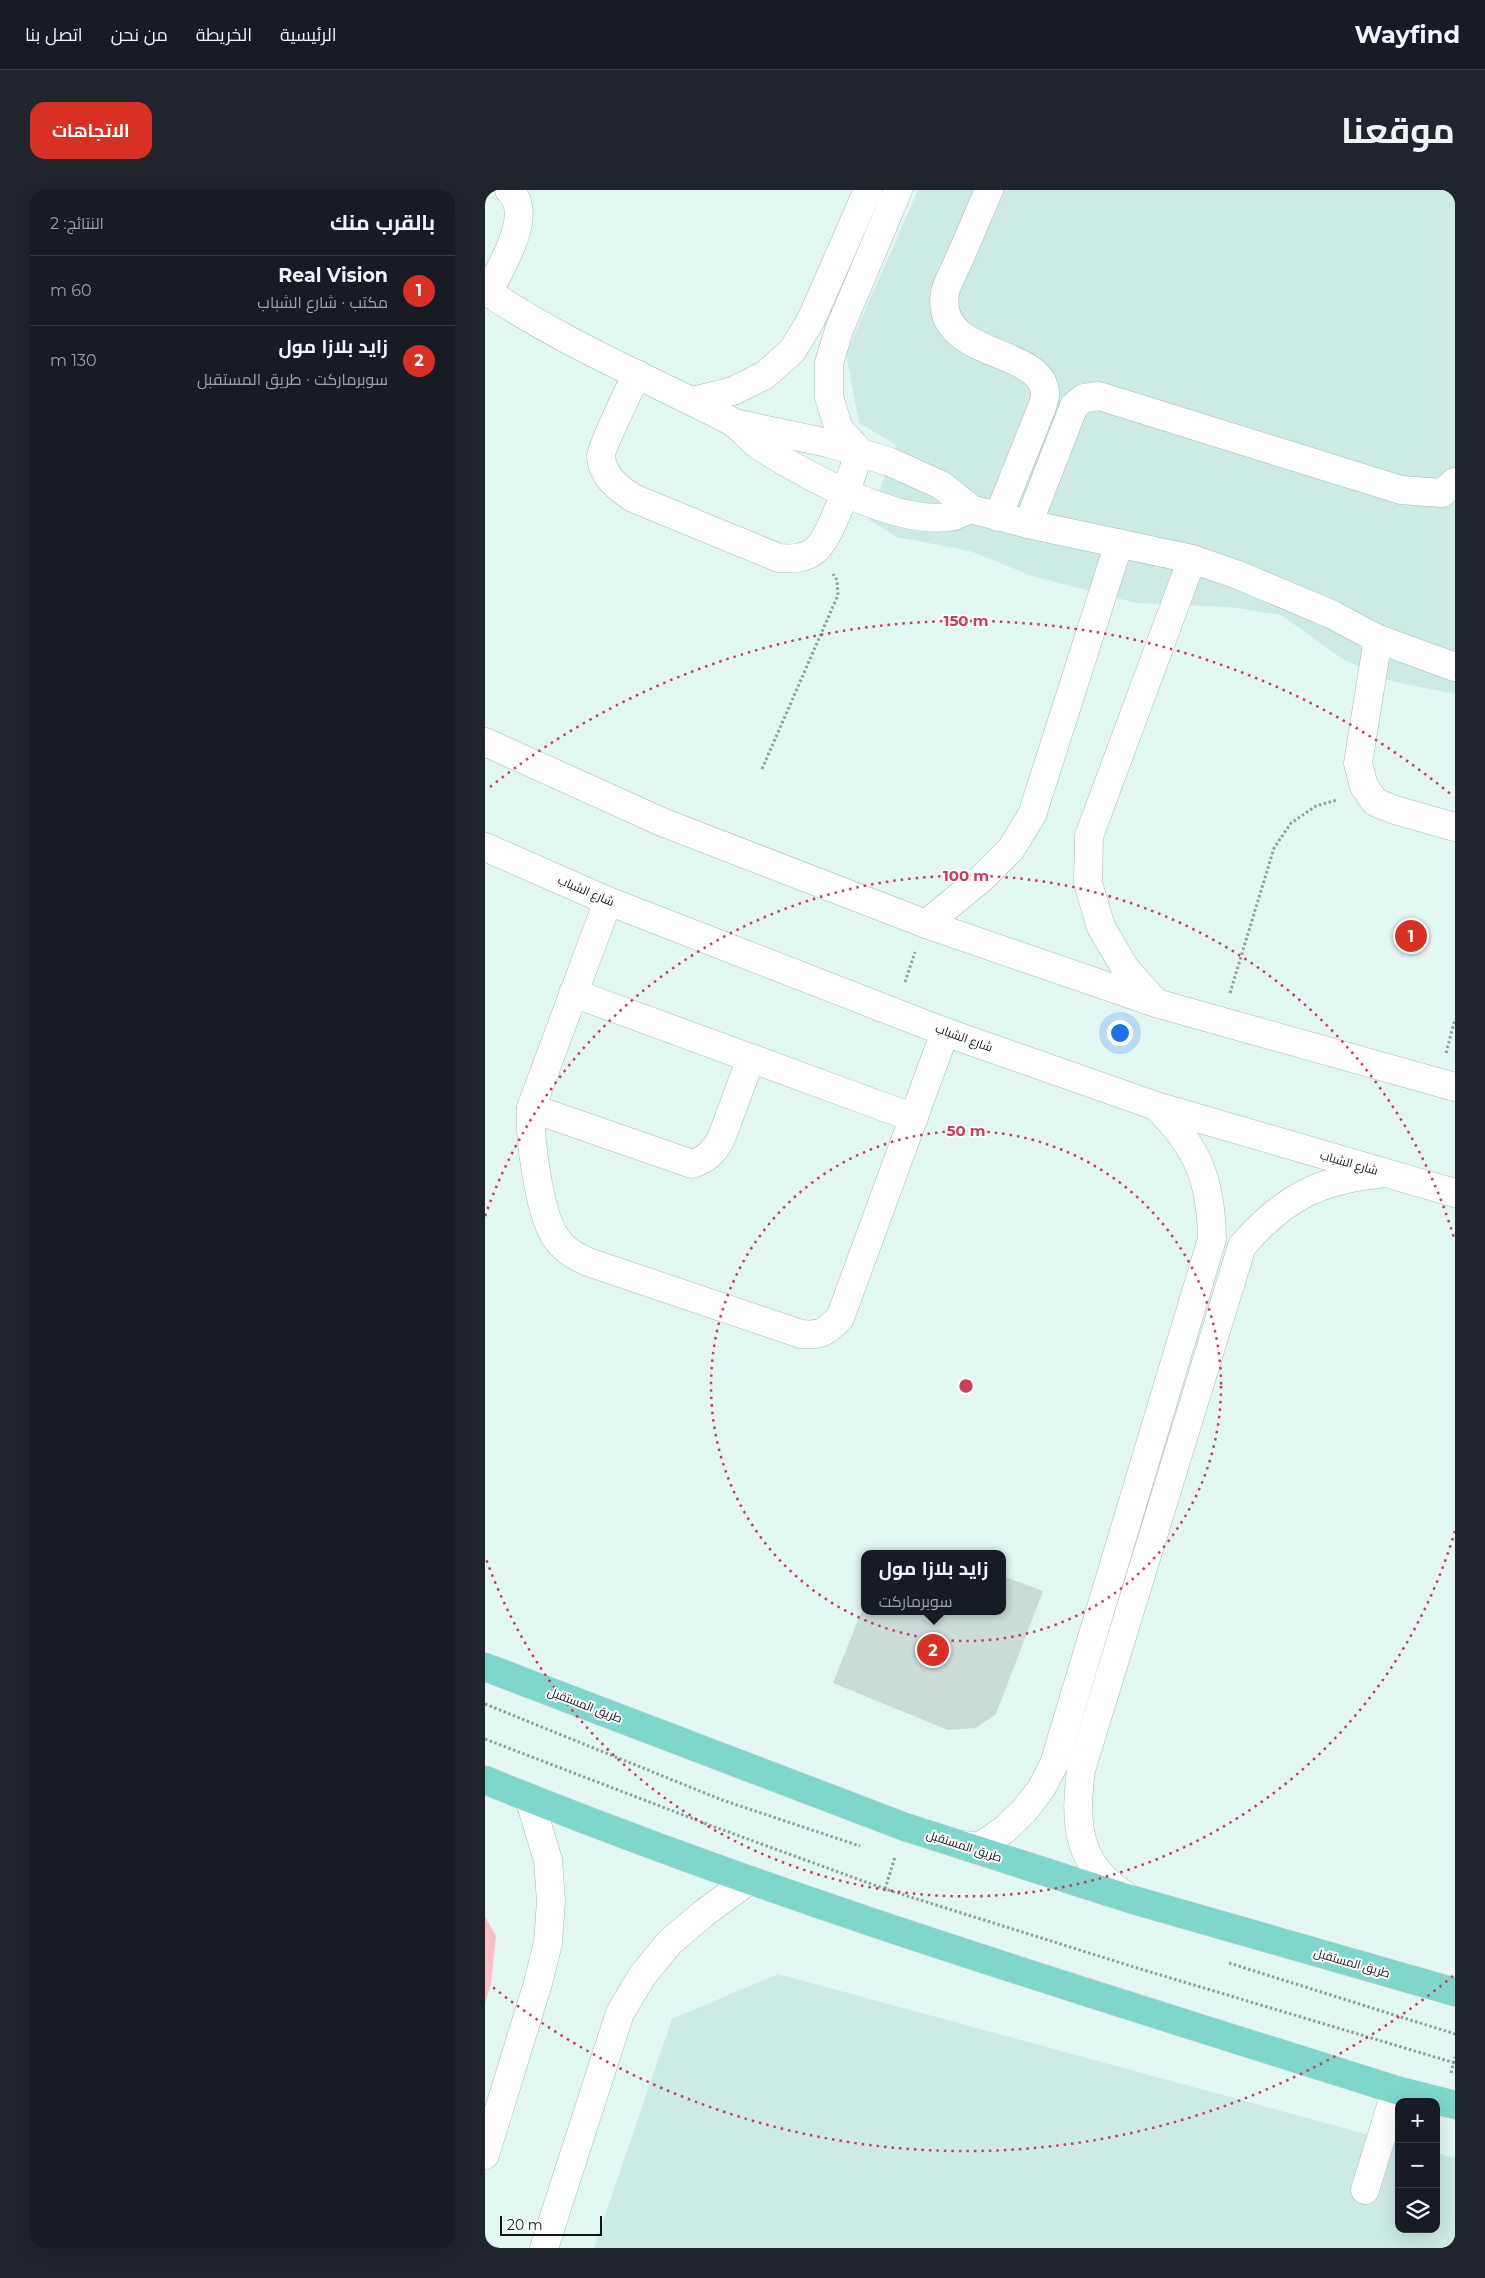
<!DOCTYPE html>
<html lang="ar">
<meta charset="utf-8">
<style>
:root{--surface:#171b24;--page:#20242c;--text:#f1f3f6;--muted:#9ea1a6;--line:#363941;--accent:#d93025}
body{margin:0;font-family:Montserrat,Cairo,sans-serif;background:var(--page);color:var(--text);direction:rtl}
.controls{position:absolute;right:15px;bottom:15px;display:grid;overflow:hidden;border-radius:10px;box-shadow:0 5px 20px #0002}
.controls button{width:45px;height:45px;display:grid;place-items:center;padding:0;border:0;border-bottom:1px solid var(--line);background:var(--surface);color:var(--text);font:25px sans-serif}
.scale{position:absolute;left:15px;bottom:12px;width:102px;box-sizing:border-box;padding-left:5px;border:2px solid #101716;border-top:0;font-size:14px;line-height:18px;white-space:nowrap;color:#101716;-webkit-text-stroke:4px #fff;paint-order:stroke}
.you{position:absolute;left:634px;top:842px;width:18px;height:18px;margin:-12px;border:4px solid #fff;border-radius:50%;background:#1a73e8;box-shadow:0 0 0 8px #1a73e833}
.badge{display:grid;place-items:center;width:32px;height:32px;border-radius:50%;background:var(--accent);color:#fff;font-size:16px;font-weight:700}
.pin{position:absolute;translate:-50% -50%;border:2px solid #fff;box-shadow:0 1px 5px #0006}
.popup{position:absolute;left:376px;top:1360px;width:145px;height:65px;box-sizing:border-box;display:grid;place-content:center;border-radius:10px;background:var(--surface);filter:drop-shadow(0 1px 4px #0005);font-size:16px;white-space:nowrap;color:var(--muted)}
.popup b{font-size:19px;color:var(--text)}
.popup::after{content:'';position:absolute;left:50%;top:100%;margin-left:-10px;border:10px solid transparent;border-top-color:var(--surface)}
.list{margin:0;padding:0;list-style:none}
h2{display:flex;justify-content:space-between;align-items:center;height:65px;margin:0;padding:0 20px;font-size:21px}
h2 small{font-size:16px;font-weight:400;color:var(--muted)}
.list li{display:grid;grid-template-columns:32px 1fr auto;gap:15px;align-items:center;box-sizing:border-box;height:70px;padding:0 20px;border-top:1px solid var(--line)}
.list b{display:block;font-size:19px;white-space:nowrap}
.list p{margin:0;font-size:16px;white-space:nowrap;color:var(--muted)}
.list em{font-size:16px;font-style:normal;color:var(--muted)}
.icon{flex:none;width:28px;height:28px;fill:none;stroke:currentColor;stroke-width:2;stroke-linecap:round;stroke-linejoin:round}
.map{position:relative;flex:none;width:970px;height:2058px;overflow:hidden;direction:ltr;border-radius:15px}
header{display:flex;align-items:center;gap:30px;box-sizing:border-box;height:70px;padding:0 25px;background:var(--surface);border-bottom:1px solid var(--line)}
header strong{font-size:24px}
nav{display:flex;gap:28px;margin-inline-start:auto;font-size:18px}
.intro{display:flex;align-items:center;justify-content:space-between;box-sizing:border-box;height:120px;padding:0 30px}
h1{margin:0;font-size:35px}
.button{padding:12px 22px;border-radius:15px;background:var(--accent);color:#fff;font-size:18px;font-weight:700}
main{display:flex;gap:30px;padding:0 30px}
aside{flex:1;background:var(--surface);border-radius:15px;box-shadow:0 5px 20px #0002}
.map>svg:first-child{display:block}
.built{fill:#cdeae4}
.green{fill:#fbbfc5}
.building{fill:#c9dcd8}
.lines{fill:none;stroke-linecap:round;stroke-linejoin:round}
.minor-casing{stroke:#a6b9b5;stroke-width:29}
.major-casing{stroke:#d4d5d5;stroke-width:29}
.path{stroke:#92a19e;stroke-width:3;stroke-dasharray:2.5 2.5;stroke-linecap:butt}
.minor{stroke:#fff;stroke-width:28}
.major{stroke:#7fd7cc;stroke-width:28}
.ring{fill:none;stroke:#cc3c5d;stroke-width:2.5;stroke-dasharray:2.5 5}
.labels{text-anchor:middle;stroke-width:4;stroke-linejoin:round;paint-order:stroke}
.street-label{font-size:12px;fill:#101716;stroke:#fff}
.centre{fill:#cc3c5d;stroke:#fff;stroke-width:2.5}
.ring-label{font-size:15px;text-anchor:middle;font-weight:bold;fill:#cc3c5d;stroke:#fff;stroke-width:4;stroke-linejoin:round;paint-order:stroke}
</style>
<header>
<strong>Wayfind</strong>
<nav><a>الرئيسية</a><a>الخريطة</a><a>من نحن</a><a>اتصل بنا</a></nav>
</header>
<div class="intro"><h1>موقعنا</h1><a class="button">الاتجاهات</a></div>
<main>
<div class="map">
<svg width="970" height="2058" viewBox="0 0 970 2058">
<rect width="100%" height="100%" fill="#e2f6f2"/>
<g class="built">
<polygon points="433,0 970,0 970,504 906,491 859,470 796,425 745,417 651,413 547,386 485,361 412,347 384,330 411,255 374,233 361,164"/>
<polygon points="293,1784 914,1953 914,2039 951,2039 951,1963 970,1968 970,2058 109,2058 187,1829"/>
</g>
<polygon class="green" points="0,1727 11,1746 6,1794 0,1813"/>
<polygon class="building" points="517,1386 558,1401 511,1524 491,1538 463,1540 348,1493 379,1415 379,1421 429,1421 448,1428 451,1421 517,1421"/>
<g class="lines">
<g class="minor-casing">
<g id="minor">
<path d="M504 0C493 25 483 50 472 74 468 83 462 93 460 103 449 169 558 157 560 203 561 207 558 213 557 217L513 327"/>
<path d="M0 100C76 152 162 188 244 230 256 236 264 249 276 257 320 285 415 338 469 326 474 324 480 321 486 319"/>
<path d="M3 103C15 77 51 24 24 0"/>
<path d="M152 184C146 196 116 258 116 266 117 286 133 298 148 308L294 368C306 369 317 369 328 362 346 351 366 284 375 262L354 239 344 207V173L354 140 413 0"/>
<polyline points="207,211 248,201 280,185 307,161 326,130 383,0"/>
<polyline points="249,233 343,253 405,272 456,295 486,319 543,334 707,369 753,385 846,424 893,449 970,477"/>
<polyline points="543,334 589,216 599,208 614,206 916,300 957,303 970,292"/>
<polyline points="893,449 873,573 879,596 890,612 910,620 970,637"/>
<polyline points="0,552 177,632 441,734 671,813 970,897"/>
<polyline points="0,657 123,711 460,842 671,916 970,1003"/>
<path d="M123 711 46 918C44 947 54 1018 68 1043 76 1058 90 1067 106 1073L316 1144C336 1146 341 1142 355 1128L460 842"/>
<polyline points="441,734 497,688 526,659 547,625 634,353"/>
<polyline points="88,803 429,928"/>
<polyline points="670,812 640,778 616,737 603,693 604,646 707,369"/>
<path d="M46 918 207 974C222 969 228 963 236 949L266 868"/>
<path d="M476 1655 496 1656 519 1640 539 1621 556 1599 569 1574 727 1049C726 990 713 958 672 917"/>
<path d="M645 1709C637 1703 628 1697 621 1690 589 1661 591 1618 596 1580L757 1056C797 1010 832 990 893 984"/>
<polyline points="0,1965 53,1793 63,1753 66,1711 63,1670 44,1608"/>
<polyline points="880,2000 911,1900"/>
<polyline points="59,2058 135,1823 157,1786 185,1752 218,1724 264,1690"/>
</g>
</g>
<g class="major-casing">
<g id="major">
<polyline points="0,1477 420,1637 645,1709 970,1802"/>
<path d="M0 1590C297 1711 605 1803 911 1900L970 1915"/>
</g>
</g>
<g class="path">
<polyline points="277,579 353,405 352,390 348,384"/>
<polyline points="420,792 430,762"/>
<polyline points="745,803 789,658 806,633 831,616 852,610"/>
<polyline points="961,863 970,829"/>
<polyline points="0,1514 237,1610 375,1656"/>
<polyline points="0,1549 227,1636 400,1699 652,1778 970,1873"/>
<polyline points="400,1699 410,1667"/>
<polyline points="744,1773 970,1844"/>
<polyline points="966,1883 970,1867"/>
</g>
<use href="#minor" class="minor"/>
<use href="#major" class="major"/>
</g>
<g class="ring">
<circle cx="481" cy="1196" r="255"/>
<path d="M970 1341A510 510 0 0 1 0 1366M0 1026A510 510 0 0 1 970 1051"/>
<path d="M968 1786A765 765 0 0 1 5 1795M5 597A765 765 0 0 1 968 606"/>
</g>
<g class="labels">
<g class="street-label">
<text transform="translate(101 701) rotate(23)" y="4">شارع الشباب</text>
<text transform="translate(479 848) rotate(20)" y="4">شارع الشباب</text>
<text transform="translate(864 973) rotate(16)" y="4">شارع الشباب</text>
<text transform="translate(100 1515) rotate(21)" y="4">طريق المستقبل</text>
<text transform="translate(479 1656) rotate(18)" y="4">طريق المستقبل</text>
<text transform="translate(867 1773) rotate(16)" y="4">طريق المستقبل</text>
</g>
</g>
<circle cx="481" cy="1196" r="8" class="centre"/>
<g class="ring-label">
<text x="481" y="436">150 m</text>
<text x="481" y="691">100 m</text>
<text x="481" y="946">50 m</text>
</g>
</svg>
<div class="controls">
<button>+</button>
<button>−</button>
<button><svg class="icon" aria-label="layers" viewBox="0 0 24 24"><path d="M12 4l9 5-9 5-9-5zM3 14l9 5 9-5"/></svg></button>
</div>
<div class="scale">20 m</div>
<div class="you"></div>
<div class="pin badge" style="left:926px;top:746px">1</div>
<div class="pin badge" style="left:448px;top:1460px">2</div>
<div class="popup"><b>زايد بلازا مول</b>سوبرماركت</div>
</div>
<aside>
<h2>بالقرب منك<small>النتائج: 2</small></h2>
<ul class="list">
<li><span class="badge">1</span><div><b>Real Vision</b><p>مكتب · شارع الشباب</p></div><em>60 m</em></li>
<li><span class="badge">2</span><div><b>زايد بلازا مول</b><p>سوبرماركت · طريق المستقبل</p></div><em>130 m</em></li>
</ul>
</aside>
</main>
